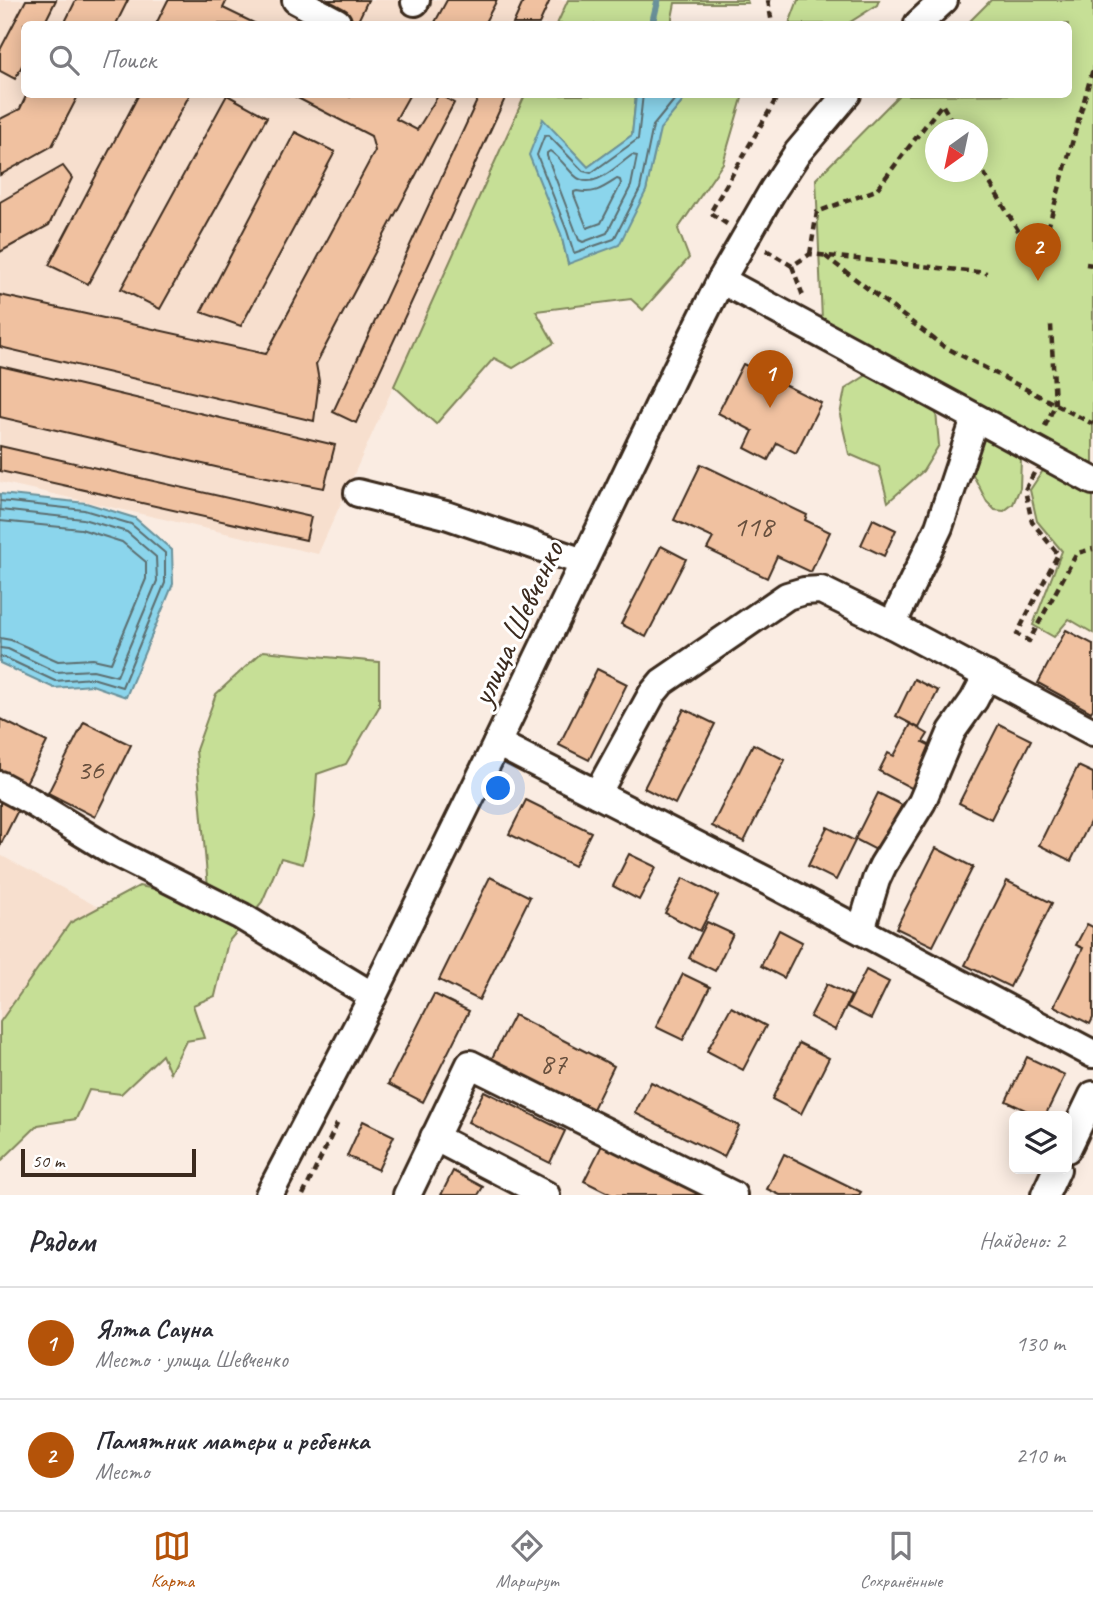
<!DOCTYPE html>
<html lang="ru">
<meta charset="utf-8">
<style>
:root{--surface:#fff;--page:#f7f7f7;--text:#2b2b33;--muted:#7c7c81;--line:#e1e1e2;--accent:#b45309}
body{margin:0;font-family:Caveat,sans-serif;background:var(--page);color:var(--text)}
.controls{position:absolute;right:21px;bottom:21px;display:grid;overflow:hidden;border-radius:10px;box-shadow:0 4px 18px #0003}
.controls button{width:63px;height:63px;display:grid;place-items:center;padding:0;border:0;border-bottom:2px solid var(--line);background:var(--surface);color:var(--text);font:35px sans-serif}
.compass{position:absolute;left:925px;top:119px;width:63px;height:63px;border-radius:50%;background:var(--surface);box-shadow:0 4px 18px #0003;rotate:213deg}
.scale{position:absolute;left:21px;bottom:18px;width:175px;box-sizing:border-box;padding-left:7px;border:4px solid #3b2a1e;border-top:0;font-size:19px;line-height:24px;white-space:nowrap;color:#3b2a1e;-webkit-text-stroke:5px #fff;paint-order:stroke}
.you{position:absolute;left:499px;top:789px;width:24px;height:24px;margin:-18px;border:5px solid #fff;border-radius:50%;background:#1a73e8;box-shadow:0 0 0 10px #1a73e833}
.badge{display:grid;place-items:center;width:46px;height:46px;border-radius:50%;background:var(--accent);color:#fff;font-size:23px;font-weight:700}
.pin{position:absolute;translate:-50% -58px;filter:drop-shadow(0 2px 4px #0008)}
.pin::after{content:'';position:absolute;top:37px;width:24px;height:21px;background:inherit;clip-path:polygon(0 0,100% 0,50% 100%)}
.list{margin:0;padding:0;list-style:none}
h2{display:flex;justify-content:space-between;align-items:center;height:91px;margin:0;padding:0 28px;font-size:30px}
h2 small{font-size:23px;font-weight:400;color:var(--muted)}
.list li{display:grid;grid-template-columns:46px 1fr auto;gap:21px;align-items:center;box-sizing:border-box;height:112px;padding:0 28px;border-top:2px solid var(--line)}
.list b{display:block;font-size:26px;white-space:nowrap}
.list p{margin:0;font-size:23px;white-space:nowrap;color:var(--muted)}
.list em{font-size:23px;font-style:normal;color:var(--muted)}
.icon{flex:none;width:38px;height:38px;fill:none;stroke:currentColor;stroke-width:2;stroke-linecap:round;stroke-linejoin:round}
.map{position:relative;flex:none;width:1093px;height:1195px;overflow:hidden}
.search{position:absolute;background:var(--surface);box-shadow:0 4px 18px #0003;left:21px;right:21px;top:21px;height:77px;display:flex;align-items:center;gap:18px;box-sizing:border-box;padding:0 24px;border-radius:10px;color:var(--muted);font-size:26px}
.sheet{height:315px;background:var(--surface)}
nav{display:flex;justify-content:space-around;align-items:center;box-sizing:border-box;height:98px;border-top:2px solid var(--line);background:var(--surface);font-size:19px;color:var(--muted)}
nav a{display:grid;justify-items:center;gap:4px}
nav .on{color:var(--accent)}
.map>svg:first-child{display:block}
.built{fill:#f7dfce}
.green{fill:#c6df96;stroke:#80845a;stroke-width:2;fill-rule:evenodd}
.water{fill:#8bd5ec;stroke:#6b919a;stroke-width:2}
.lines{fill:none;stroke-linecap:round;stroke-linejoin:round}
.shore{stroke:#5b6e70;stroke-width:2}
.stream{stroke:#6b919a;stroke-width:7}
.building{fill:#f0c1a0;stroke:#3b2a1e;stroke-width:2}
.minor-casing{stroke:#3b2a1e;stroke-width:32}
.path{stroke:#3b2a1e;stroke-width:4.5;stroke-dasharray:7 5;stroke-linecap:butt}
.minor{stroke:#fff;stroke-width:26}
.labels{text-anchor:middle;stroke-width:6;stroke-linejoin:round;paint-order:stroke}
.number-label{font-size:30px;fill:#68503e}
.street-label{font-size:33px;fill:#3b2a1e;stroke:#fff}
</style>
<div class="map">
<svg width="1093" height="1195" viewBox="0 0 1093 1195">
<rect width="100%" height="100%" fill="#faece2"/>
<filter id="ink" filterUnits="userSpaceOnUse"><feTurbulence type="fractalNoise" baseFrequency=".0143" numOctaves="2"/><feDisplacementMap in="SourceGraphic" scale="14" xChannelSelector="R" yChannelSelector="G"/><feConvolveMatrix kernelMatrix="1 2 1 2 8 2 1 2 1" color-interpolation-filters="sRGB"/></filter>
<g filter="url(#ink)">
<g class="built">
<polygon points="0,0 568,0 557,24 24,24 24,94 525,95 318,554 0,482"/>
<polygon points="0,855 100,908 0,1103"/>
</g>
<g class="green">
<polygon points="568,0 747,0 748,3 675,3 672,18 672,24 557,24"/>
<polygon points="798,0 879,0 877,5 847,24 789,24"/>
<path d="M991 0H1093V466L822 320 816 179 899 95 1068 94V24H967ZM936 130H978V172H936Z"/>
<polygon points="525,95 636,95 632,135 588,167 543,120 561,234 568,264 646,191 659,129 688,95 743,95 723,163 678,229 689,258 643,310 631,299 536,311 554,343 513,368 494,358 436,424 394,386"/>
<polygon points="867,375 936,412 939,445 923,471 888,502 879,467 849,454 840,415 845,389"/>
<polygon points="979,436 1021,458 1020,488 1013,504 1004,511 995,510 987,502 972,473"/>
<polygon points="1044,469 1093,495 1093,633 1069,619 1054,637 1033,625 1062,551 1037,521 1030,490"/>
<polygon points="263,651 379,662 379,707 346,764 317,774 314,817 303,864 281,858 262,902 228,942 215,996 193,1005 204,1038 186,1041 170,1073 162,1055 121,1094 89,1090 76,1119 38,1125 0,1162 0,1022 70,923 139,886 209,899 196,750 216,694"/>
</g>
<g class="water">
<polygon points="636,95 688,95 660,129 646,191 619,245 568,264 561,234 529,155 543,119 588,167 632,135"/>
<polygon points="0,494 86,503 135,518 172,550 173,584 126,697 92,685 54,688 0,663"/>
</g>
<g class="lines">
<g class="shore">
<polyline points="643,94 638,139 591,173 583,171 549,136 546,135 544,137 537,155 567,231 574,253 614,239 640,189 653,126 679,94"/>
<path d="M550 151C559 157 566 167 574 175 592 193 616 166 632 155L637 156 631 186 607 233 583 242 579 240 547 156V153Z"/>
<path d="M617 179 620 180 621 184 601 223 587 228 574 195V192L577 191C594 195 603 188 617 179Z"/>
<polyline points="0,501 84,510 131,524 165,553 165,583 122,687 92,678 55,681 6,658 0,657"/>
<polyline points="0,510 83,519 127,532 156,557 157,581 117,676 93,670 56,672 8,649 0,648"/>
<polyline points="0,521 81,529 122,542 146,562 146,579 111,663 93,659 58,661 11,640 0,638"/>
</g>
<polyline class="stream" points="652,24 658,0"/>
</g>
<g class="building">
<polygon points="26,0 56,0 44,24 24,24 24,62 15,79 0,71 0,50"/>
<polygon points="76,0 128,0 116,24 64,24"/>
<polygon points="168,0 227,0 223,8 256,24 156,24"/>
<polygon points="311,0 368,0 357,23"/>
<polygon points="447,0 497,0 484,24 434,24"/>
<polygon points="524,0 550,0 539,24 513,24"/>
<polygon points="27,94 79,94 52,146 0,175 0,119 20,109"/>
<polygon points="139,94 190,94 88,284 49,265"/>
<polygon points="290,94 345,94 350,97 352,94 410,94 396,119 417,130 439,94 454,103 316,364 319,381 314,421 0,347 0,295 266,354 375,151 371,136"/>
<polygon points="480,94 507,94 356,423 333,412"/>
<polygon points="227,95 267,117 160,309 121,289"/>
<polygon points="295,132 335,152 241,326 201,312"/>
<polygon points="63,166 72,178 49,225 0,252 0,202"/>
<polygon points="743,364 821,403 796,453 777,443 768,460 745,448 753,431 718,413"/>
<polygon points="0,366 335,445 324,488 220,468 0,417"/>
<polygon points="0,446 311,517 306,540 0,471"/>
<polygon points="701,464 807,515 805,520 830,532 811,572 777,556 767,578 707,549 713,538 674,520"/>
<polygon points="873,519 896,530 884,556 861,545"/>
<polygon points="661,546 686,559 646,637 621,624"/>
<polygon points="1066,630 1093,644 1093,709 1091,712 1038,683"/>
<polygon points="597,669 627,684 589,760 559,745"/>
<polygon points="914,679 938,691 919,728 896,716"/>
<polygon points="684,709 715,724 675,804 644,788"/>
<polygon points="0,719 47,742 25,785 0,773"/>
<polygon points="84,722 131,745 95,817 48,793"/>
<polygon points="911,724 928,734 923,742 933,747 920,770 925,773 915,790 879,771 888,753 894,756"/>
<polygon points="999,724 1031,740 991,819 959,803"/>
<polygon points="753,744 785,760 744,842 712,826"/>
<polygon points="1078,766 1093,773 1093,816 1071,861 1039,845"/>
<polygon points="878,793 902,805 878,851 855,839"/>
<polygon points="526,800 591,832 574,866 509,834"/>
<polygon points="0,801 18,810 0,846"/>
<polygon points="827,827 855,841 836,880 808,866"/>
<polygon points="936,848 973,867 933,946 896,928"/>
<polygon points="629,854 656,867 639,900 613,886"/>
<polygon points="490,877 530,897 479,1000 439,980"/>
<polygon points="683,878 718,896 700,931 665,913"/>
<polygon points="1007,881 1052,903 1010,987 965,965"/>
<polygon points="707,922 733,934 715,971 689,958"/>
<polygon points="1087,924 1093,927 1093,1018 1090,1024 1054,1006 1083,948 1076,945"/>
<polygon points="779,930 802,942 784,978 761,966"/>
<polygon points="866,970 889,982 871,1019 847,1007"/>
<polygon points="683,974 710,987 683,1040 656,1027"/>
<polygon points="827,984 851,996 835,1030 810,1017"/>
<polygon points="434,994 469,1011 423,1102 388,1084"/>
<polygon points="731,1007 766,1026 743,1070 707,1051"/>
<polygon points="514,1015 614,1066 592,1111 491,1060"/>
<polygon points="799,1043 829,1058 801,1114 772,1099"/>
<polygon points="1027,1057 1065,1075 1045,1116 1038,1116 1006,1101"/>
<polygon points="651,1082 739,1126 724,1157 635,1113"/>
<polygon points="484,1091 565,1131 550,1163 468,1122"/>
<polygon points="363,1121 394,1136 378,1170 347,1156"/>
<polygon points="603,1143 707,1195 612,1195 584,1181"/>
<polygon points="784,1154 861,1192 859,1195 780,1195 767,1189"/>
<polygon points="453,1171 483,1187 478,1195 441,1195"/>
</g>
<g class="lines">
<g class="minor-casing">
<g id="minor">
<polyline points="296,0 337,22"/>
<polyline points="415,2 416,0"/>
<polyline points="918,24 944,0"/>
<polyline points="721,280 1093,481"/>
<polyline points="358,493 446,515 583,562"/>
<polyline points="892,625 1093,732"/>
<polyline points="497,743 773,884 1093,1054"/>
<polyline points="0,785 30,801 112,851 241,916 373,996"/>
<polyline points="597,794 652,694 662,682 787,596 804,591 821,590 892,625 939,527 975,419"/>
<polyline points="861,930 876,880 883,865 922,802 952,731 974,700 987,675"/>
<polyline points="434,1137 546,1195"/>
<polyline points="1067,1149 1093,1095"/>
<polyline points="269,1195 373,996 497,743 675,372 721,280 773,190 798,152 847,94"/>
<polyline points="407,1195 470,1064 733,1195"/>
<polyline points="1045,1195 1057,1169"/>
</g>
</g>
<g class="path">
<polyline points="768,0 772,24"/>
<polyline points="978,163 1019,232"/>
<polyline points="727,224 710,213 779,94"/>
<polyline points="1048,228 1093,69"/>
<polyline points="766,250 792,266 810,254 987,273"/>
<polyline points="810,254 817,212 876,190 942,104 957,130"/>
<polyline points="825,256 943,346 1093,424"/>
<polyline points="1086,264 1093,265"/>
<polyline points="792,266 803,296"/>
<polyline points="1045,426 1055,405 1051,325"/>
<polyline points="1034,473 1025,490 1032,522 1058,554 1017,634 1029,641 1077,553 1093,549"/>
<polyline points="303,1195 339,1120"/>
</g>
<use href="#minor" class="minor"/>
</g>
</g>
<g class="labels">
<g class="number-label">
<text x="753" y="536">118</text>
<text x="90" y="779">36</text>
<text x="553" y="1073">87</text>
</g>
<g class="street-label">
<text transform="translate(516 623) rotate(-65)" y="12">улица Шевченко</text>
</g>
</g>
</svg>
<div class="controls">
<button><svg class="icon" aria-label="layers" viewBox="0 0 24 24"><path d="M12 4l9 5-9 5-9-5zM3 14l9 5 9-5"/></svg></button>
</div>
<svg class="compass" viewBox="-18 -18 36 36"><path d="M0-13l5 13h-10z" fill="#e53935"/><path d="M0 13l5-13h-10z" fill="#7c7c81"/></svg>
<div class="scale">50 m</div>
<div class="you"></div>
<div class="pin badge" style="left:770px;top:408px">1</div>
<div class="pin badge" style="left:1038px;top:281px">2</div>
<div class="search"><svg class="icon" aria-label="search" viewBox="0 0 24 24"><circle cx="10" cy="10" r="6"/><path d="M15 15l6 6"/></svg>Поиск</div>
</div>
<section class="sheet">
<h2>Рядом<small>Найдено: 2</small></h2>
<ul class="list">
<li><span class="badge">1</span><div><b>Ялта Сауна</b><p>Место · улица Шевченко</p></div><em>130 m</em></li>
<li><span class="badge">2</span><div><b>Памятник матери и ребенка</b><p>Место</p></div><em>210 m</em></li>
</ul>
</section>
<nav>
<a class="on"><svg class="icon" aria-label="map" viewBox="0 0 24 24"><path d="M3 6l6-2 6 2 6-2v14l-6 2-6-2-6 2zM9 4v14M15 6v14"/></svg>Карта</a>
<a><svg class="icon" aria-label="directions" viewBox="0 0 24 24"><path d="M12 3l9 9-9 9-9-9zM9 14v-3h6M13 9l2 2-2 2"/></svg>Маршрут</a>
<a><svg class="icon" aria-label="saved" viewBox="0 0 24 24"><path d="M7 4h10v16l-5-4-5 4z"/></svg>Сохранённые</a>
</nav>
